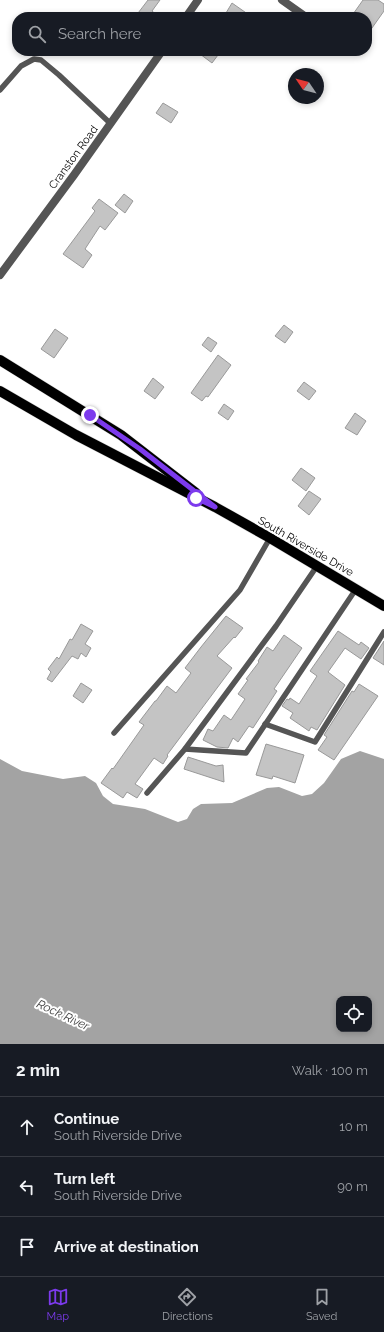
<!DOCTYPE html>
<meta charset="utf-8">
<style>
:root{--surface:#171b24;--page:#242831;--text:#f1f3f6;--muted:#9ea1a6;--line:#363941;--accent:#7c3aed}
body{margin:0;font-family:Raleway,sans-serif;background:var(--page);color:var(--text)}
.controls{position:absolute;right:12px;bottom:12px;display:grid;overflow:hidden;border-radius:8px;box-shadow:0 2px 6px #0003}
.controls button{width:36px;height:36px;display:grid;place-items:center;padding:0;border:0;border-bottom:1px solid var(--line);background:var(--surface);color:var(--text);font:20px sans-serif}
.compass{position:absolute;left:288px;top:68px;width:36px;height:36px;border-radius:50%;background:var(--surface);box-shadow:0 2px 6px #0003;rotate:305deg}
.stop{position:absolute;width:12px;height:12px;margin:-9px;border:3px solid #7c3aed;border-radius:50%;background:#fff}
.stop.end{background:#7c3aed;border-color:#fff;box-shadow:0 1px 4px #0008}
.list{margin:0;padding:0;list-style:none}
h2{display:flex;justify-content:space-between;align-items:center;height:52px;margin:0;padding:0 16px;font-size:17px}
h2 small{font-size:13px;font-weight:400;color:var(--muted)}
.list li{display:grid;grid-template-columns:26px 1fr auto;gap:12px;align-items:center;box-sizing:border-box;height:60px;padding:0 16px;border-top:1px solid var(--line)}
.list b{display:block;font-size:15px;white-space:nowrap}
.list p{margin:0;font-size:13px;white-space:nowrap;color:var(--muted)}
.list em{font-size:13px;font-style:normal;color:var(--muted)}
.icon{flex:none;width:22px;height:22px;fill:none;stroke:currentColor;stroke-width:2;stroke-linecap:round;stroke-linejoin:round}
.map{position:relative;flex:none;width:384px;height:1044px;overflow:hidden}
.search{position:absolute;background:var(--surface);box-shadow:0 2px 6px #0003;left:12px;right:12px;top:12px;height:44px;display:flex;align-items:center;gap:10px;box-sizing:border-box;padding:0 14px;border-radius:16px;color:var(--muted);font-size:15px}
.sheet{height:232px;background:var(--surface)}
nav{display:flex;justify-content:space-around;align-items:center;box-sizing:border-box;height:56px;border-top:1px solid var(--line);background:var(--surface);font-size:11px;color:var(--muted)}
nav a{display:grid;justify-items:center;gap:2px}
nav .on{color:var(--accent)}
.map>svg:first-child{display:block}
.water{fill:#a3a3a3;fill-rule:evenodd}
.building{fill:#c4c4c4;stroke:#999}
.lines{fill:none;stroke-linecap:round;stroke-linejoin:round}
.primary-casing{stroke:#dbdbdb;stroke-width:11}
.service{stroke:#555;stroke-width:5.5}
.minor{stroke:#555;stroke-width:8}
.tertiary{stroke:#555;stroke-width:8}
.primary{stroke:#000;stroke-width:10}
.route{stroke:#7c3aed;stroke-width:5}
.labels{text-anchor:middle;stroke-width:4;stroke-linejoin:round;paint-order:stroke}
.street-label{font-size:11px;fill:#000;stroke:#fff}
.water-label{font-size:12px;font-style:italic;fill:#444;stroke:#fff}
</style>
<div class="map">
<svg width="384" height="1044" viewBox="0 0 384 1044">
<rect width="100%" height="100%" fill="#fff"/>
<path class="water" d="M360 751 384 759V1044H0V759L22 771 63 779 85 776 96 783 103 796 113 804 145 809 178 822 187 819 193 809 201 804 232 803 267 788 279 787 302 796 312 794 324 783 341 759ZM339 999H369V1029H339Z"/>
<g class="building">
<polygon points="148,0 160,0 152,11 159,17 135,17"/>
<polygon points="363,0 378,0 384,4 384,11 367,35 367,17 351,17"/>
<polygon points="232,3 252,17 231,17 226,13"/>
<polygon points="196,51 221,51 212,63"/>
<polygon points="163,103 178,112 171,123 156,113"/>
<polygon points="124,194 133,201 125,213 115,205"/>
<polygon points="99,199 118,213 105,230 100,226 85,249 92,255 83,268 63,254 95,211 92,208"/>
<polygon points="284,325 293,332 285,343 275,336"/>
<polygon points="55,329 68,338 54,358 41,349"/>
<polygon points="208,337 217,343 211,352 202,345"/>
<polygon points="218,355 231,365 208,397 206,396 202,401 191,393"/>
<polygon points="153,378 164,387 155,399 144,391"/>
<polygon points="304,382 316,391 309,400 297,391"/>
<polygon points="224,404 234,411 228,420 218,413"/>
<polygon points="355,413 366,421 357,435 345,428"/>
<polygon points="301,468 315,478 306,491 292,480"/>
<polygon points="309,491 321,499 309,515 298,506"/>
<polygon points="226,616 243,628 235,638 234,637 217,656 232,668 167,755 168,756 163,764 154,758 135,784 143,789 137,798 127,792 123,798 101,783 112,768 113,769 144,725 139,722 155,701 156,701 167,686 176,693 191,673 185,668 201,647"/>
<polygon points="81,624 93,631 85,644 91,648 86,657 81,653 78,659 72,656 52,682 47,679 51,672 48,669 57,657 59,659 70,639 72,640"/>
<polygon points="338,631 359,645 361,642 369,648 361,659 345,648 328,672 345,685 317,730 311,727 309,731 290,718 293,713 282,706 287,699 289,700 290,698 299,704 317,676 310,671"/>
<polygon points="284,635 302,648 274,689 277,691 253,728 249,726 238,742 233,738 228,748 217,747 203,740 208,729 213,731 224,715 231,720 245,699 238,694 248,680 246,679 259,662 258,661 267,647 273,651"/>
<polygon points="384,641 384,665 373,658"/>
<polygon points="81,683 92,690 83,703 73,696"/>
<polygon points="359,684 378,696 334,760 318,750 327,737 324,735 352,691 354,692"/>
<polygon points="266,744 304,755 295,783 273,776 272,779 256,775"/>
<polygon points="188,757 216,766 223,765 224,782 184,769"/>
</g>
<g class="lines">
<g class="primary-casing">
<g id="primary">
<polyline points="0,360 121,435 196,493"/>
<polyline points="0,391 76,435 215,507 270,538 384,606"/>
</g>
</g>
<g class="service">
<polyline points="0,90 21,66 34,59 41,60 59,75 111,124"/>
<polyline points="265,724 315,742 384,632"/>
<polyline points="114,733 240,590 270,538"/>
<polyline points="185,749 246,753 356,589"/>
<polyline points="147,793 185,749 276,626 317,566"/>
</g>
<polyline class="minor" points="282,0 306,17"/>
<g class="tertiary">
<polyline points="186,17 198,0"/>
<polyline points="0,275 74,175 162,51"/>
</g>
<use href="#primary" class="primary"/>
</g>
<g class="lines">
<polyline class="route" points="90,415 140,449 215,507 196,498"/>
</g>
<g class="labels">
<g class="street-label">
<text transform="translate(73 157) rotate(-54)" y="4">Cranston Road</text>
<text transform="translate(306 546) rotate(30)" y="4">South Riverside Drive</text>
</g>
<g class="water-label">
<text transform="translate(63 1015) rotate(25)" y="4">Rock River</text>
</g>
</g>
</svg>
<div class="controls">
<button><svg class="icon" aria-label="locate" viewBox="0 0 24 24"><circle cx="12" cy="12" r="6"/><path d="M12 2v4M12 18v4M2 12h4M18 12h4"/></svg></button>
</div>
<svg class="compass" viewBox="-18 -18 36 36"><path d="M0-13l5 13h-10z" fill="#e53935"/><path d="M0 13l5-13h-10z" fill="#9ea1a6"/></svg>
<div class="stop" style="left:196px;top:498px"></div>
<div class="stop end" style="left:90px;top:415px"></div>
<div class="search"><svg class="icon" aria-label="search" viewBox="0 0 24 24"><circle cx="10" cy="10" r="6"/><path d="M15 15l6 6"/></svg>Search here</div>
</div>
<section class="sheet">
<h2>2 min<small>Walk · 100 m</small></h2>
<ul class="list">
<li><svg class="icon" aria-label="ahead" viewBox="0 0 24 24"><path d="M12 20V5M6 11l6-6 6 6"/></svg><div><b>Continue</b><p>South Riverside Drive</p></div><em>10 m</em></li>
<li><svg class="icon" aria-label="left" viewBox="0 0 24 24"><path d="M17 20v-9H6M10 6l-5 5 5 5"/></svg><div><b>Turn left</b><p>South Riverside Drive</p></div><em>90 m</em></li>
<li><svg class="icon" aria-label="arrive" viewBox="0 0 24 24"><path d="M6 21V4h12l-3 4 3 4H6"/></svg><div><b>Arrive at destination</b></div></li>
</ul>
</section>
<nav>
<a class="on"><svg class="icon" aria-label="map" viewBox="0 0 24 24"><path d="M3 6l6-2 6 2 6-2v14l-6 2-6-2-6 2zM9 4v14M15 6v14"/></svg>Map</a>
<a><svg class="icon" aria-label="directions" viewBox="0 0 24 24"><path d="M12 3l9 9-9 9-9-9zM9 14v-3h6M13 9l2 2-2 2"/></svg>Directions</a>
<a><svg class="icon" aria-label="saved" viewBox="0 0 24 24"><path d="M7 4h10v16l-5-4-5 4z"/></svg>Saved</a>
</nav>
